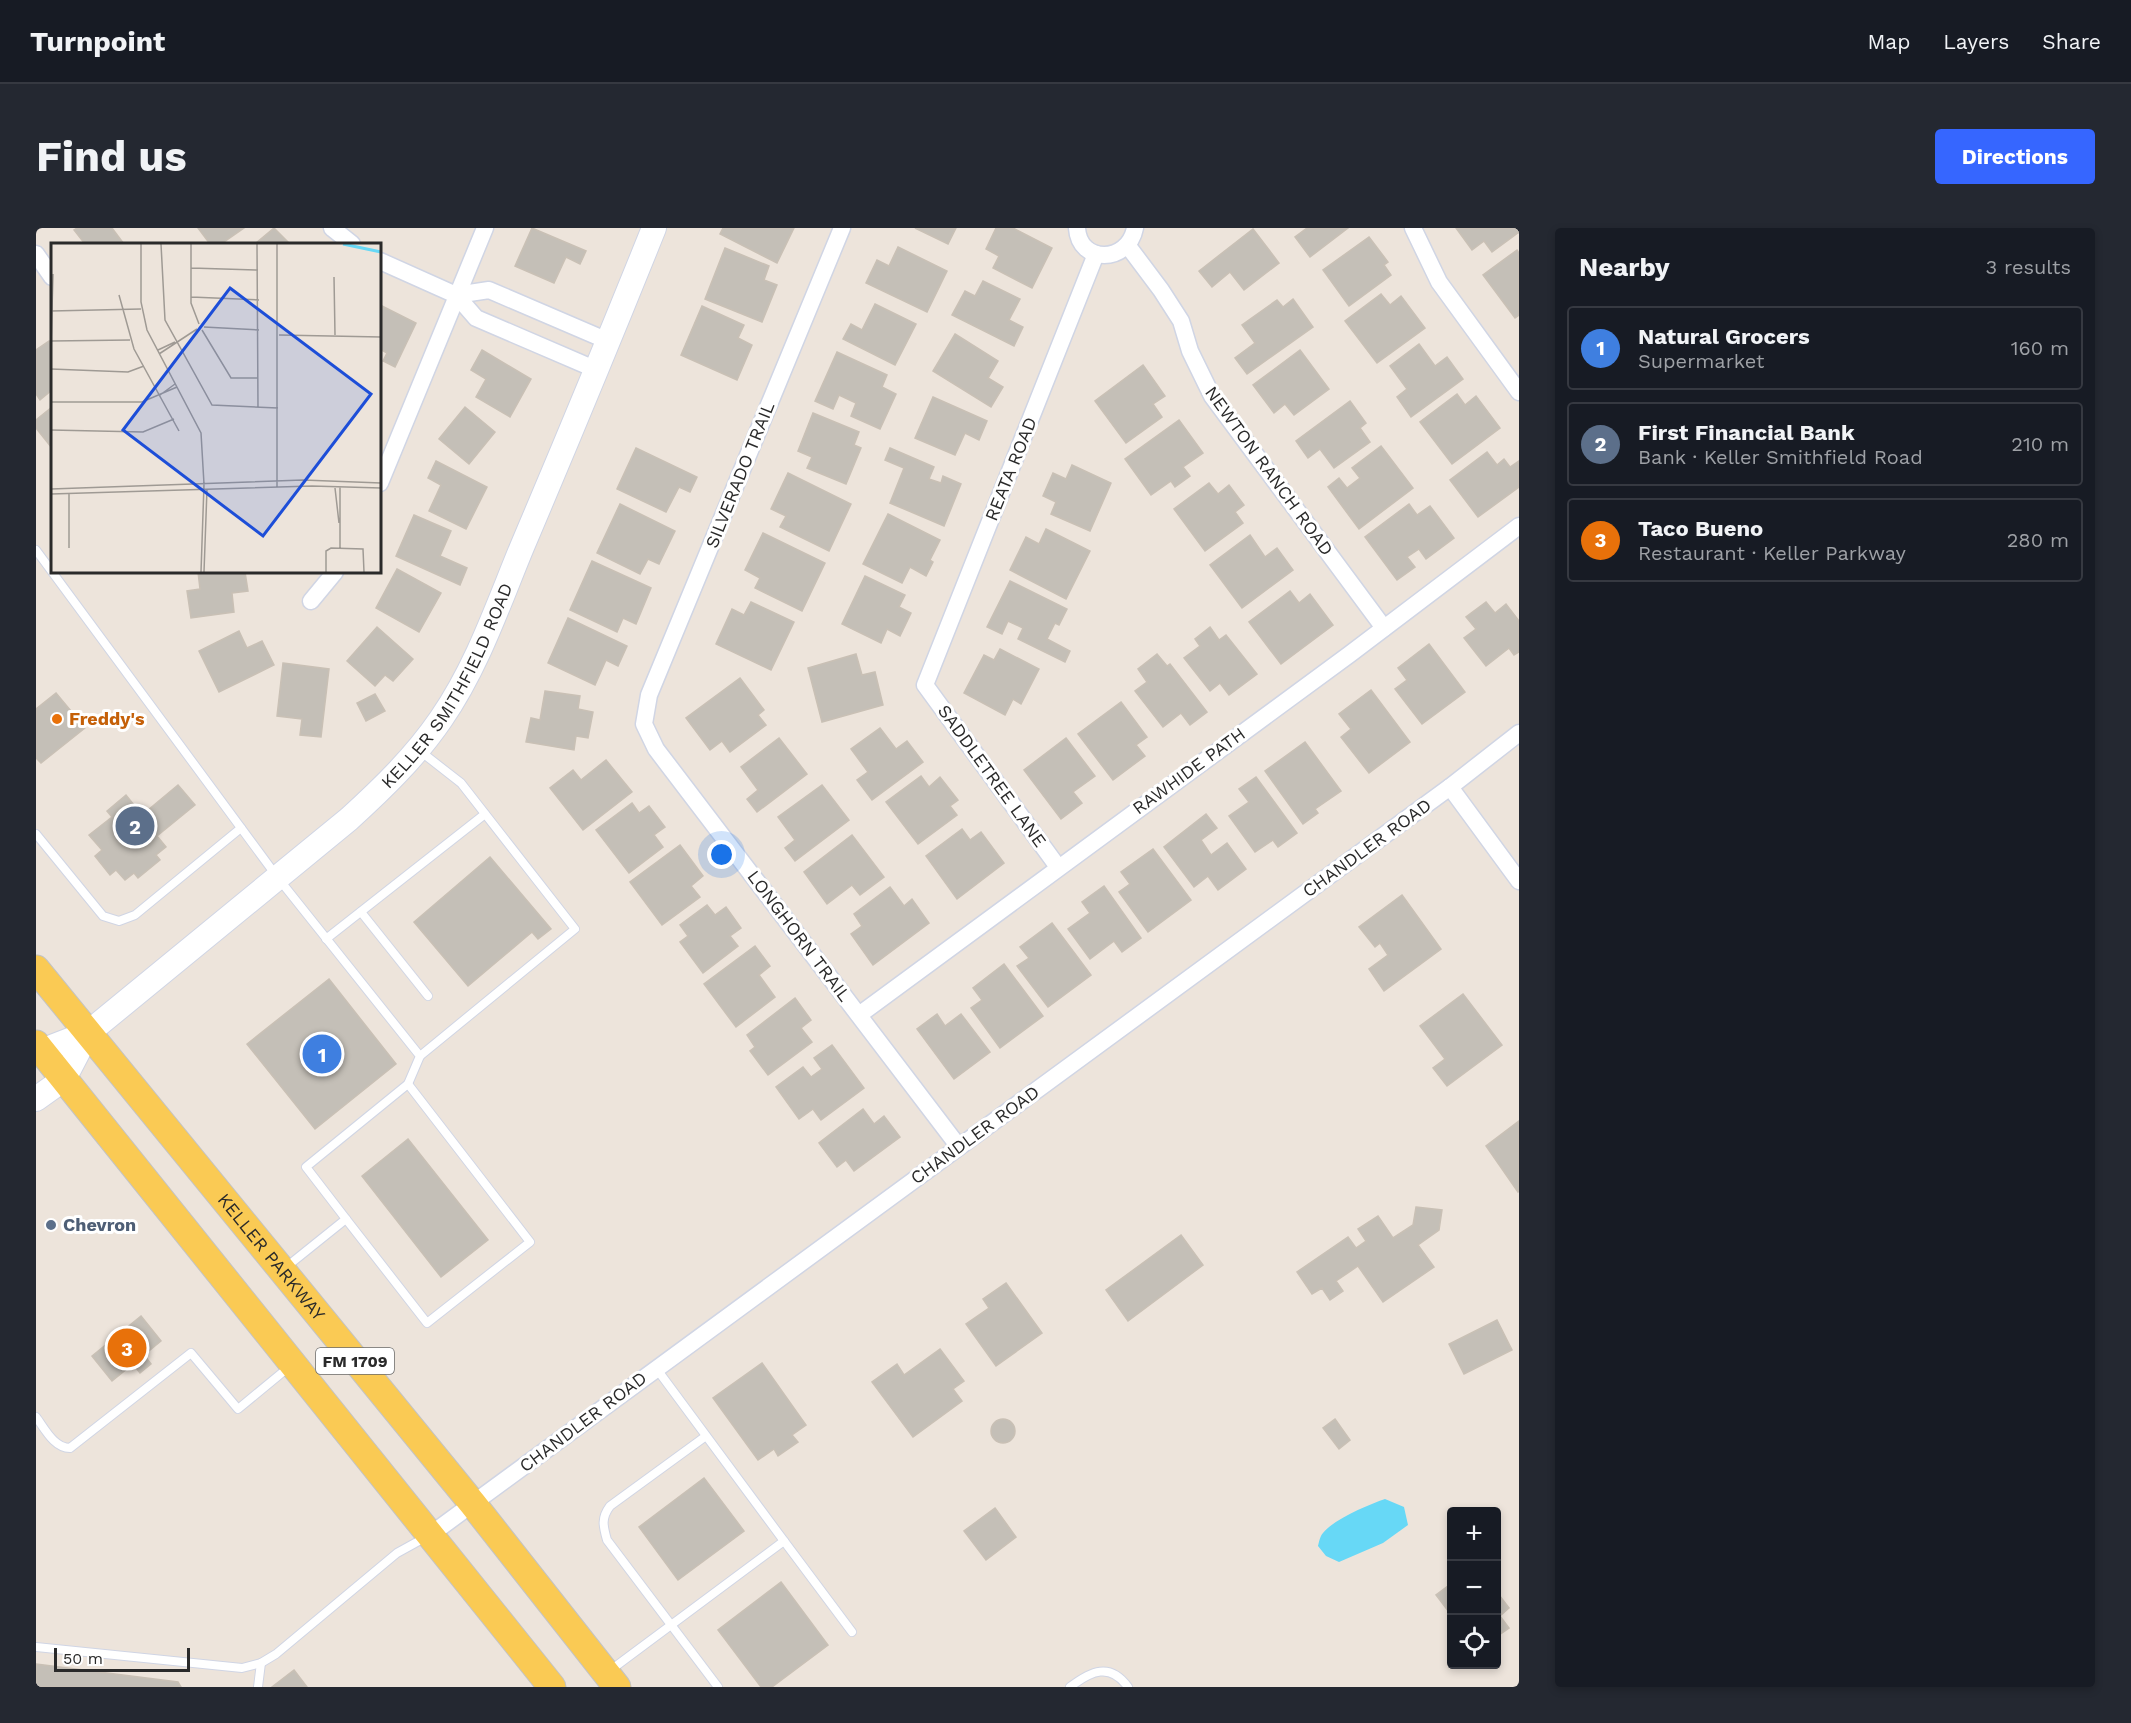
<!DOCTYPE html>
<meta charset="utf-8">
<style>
:root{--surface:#171b24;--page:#242831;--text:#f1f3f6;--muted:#9ea1a6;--line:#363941;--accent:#3666ff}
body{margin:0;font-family:"Work Sans",sans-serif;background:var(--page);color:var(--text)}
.controls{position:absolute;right:18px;bottom:18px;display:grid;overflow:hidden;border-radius:6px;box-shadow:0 3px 9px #0003}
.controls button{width:54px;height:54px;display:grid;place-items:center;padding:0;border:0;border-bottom:2px solid var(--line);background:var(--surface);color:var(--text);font:30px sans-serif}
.scale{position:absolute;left:18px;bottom:15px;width:136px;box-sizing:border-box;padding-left:6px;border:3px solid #2a2a2a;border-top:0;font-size:16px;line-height:21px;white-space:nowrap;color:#2a2a2a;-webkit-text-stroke:4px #fff;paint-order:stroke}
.you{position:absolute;left:686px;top:627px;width:21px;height:21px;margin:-15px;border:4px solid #fff;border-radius:50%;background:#1a73e8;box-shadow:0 0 0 9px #1a73e833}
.badge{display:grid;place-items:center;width:39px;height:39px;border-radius:50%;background:var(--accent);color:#fff;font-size:20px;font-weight:700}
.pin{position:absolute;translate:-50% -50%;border:3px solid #fff;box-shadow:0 2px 6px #0006}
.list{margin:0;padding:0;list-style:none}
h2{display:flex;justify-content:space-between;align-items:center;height:78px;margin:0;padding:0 24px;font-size:26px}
h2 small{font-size:20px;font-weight:400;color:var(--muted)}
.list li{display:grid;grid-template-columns:39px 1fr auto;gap:18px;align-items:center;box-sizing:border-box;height:84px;margin:0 12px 12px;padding:0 12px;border:2px solid var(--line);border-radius:6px}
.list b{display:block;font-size:22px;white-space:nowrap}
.list p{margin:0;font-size:20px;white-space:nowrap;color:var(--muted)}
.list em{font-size:20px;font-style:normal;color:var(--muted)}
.icon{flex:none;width:33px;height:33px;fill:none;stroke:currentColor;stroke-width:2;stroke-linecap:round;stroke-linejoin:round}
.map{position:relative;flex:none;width:1483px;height:1459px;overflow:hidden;border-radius:6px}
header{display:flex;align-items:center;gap:36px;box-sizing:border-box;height:84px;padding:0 30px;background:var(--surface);border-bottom:2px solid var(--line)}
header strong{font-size:28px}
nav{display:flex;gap:33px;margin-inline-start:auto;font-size:21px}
.intro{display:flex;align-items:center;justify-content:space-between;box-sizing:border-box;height:144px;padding:0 36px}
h1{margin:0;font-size:42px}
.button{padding:15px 27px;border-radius:6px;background:var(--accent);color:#fff;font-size:21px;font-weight:700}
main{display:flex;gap:36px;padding:0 36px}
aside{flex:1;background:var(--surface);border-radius:6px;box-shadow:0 3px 9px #0003}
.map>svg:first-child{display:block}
.water{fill:#67d8f6}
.building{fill:#c4bfb7;stroke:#c9c0b5;stroke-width:1.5}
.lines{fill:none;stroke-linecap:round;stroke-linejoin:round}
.lane-casing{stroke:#d0d5e4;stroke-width:10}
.street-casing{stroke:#d0d5e4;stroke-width:19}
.secondary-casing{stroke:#d0d5e4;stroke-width:26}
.primary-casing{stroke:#c3c3c3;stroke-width:29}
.lane{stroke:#fff;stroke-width:8}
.street{stroke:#fff;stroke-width:16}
.secondary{stroke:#fff;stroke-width:24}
.primary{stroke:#faca54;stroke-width:27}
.food-dot{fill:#e8710a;stroke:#fff;stroke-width:2}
.service-dot{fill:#5c6f8a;stroke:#fff;stroke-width:2}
.labels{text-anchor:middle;stroke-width:6;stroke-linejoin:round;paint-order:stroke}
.shield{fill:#fff;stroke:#6a6a6a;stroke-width:1.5}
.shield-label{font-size:16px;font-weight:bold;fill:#2a2a2a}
.street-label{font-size:18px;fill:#2a2a2a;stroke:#fff}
.food-label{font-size:18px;font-weight:bold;fill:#c56008;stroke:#fff;text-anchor:start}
.service-label{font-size:18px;font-weight:bold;fill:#4e5e75;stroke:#fff;text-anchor:start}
.inset-river{fill:none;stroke:#67d8f6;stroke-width:3}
.inset-road{fill:none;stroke:#9f9a94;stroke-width:1.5}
.view{fill:#1d4ed8;fill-opacity:0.15;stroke:#1d4ed8;stroke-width:3}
.inset-edge{fill:none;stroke:#2a2a2a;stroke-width:3}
</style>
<header>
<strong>Turnpoint</strong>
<nav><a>Map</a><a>Layers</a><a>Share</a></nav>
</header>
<div class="intro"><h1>Find us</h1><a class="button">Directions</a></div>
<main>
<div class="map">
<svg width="1483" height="1459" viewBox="0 0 1483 1459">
<rect width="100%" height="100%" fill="#ede4db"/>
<path class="water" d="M1349 1271 1368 1279 1372 1297 1347 1315 1303 1334 1290 1328 1282 1318C1283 1314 1284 1308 1287 1305 1298 1291 1332 1277 1349 1271Z"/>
<g class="building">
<polygon points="41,0 76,0 88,16 49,16 38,2"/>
<polygon points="162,0 208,0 185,16 174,16"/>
<polygon points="238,0 254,16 219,16"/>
<polygon points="496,0 550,23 544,36 530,29 518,55 479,38"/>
<polygon points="687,0 758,0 741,35 684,6"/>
<polygon points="879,0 920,0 912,16"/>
<polygon points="960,0 977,0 1016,20 996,60 957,40 963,28 950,21"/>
<polygon points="1271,0 1312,0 1274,29 1259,9"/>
<polygon points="1420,0 1483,0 1483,4 1456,24 1448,13 1436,22"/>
<polygon points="1217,1 1243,35 1208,62 1194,44 1176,59 1163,43"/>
<polygon points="1333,9 1352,34 1348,37 1355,47 1313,78 1287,42"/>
<polygon points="862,19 911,43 891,84 830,55 841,32 853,38"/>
<polygon points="689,20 733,38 728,52 741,57 726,94 669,71"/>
<polygon points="1481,22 1483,25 1483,87 1479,90 1447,47"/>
<polygon points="947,53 984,71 973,92 987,99 978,118 916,87 929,63 939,68"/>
<polygon points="1345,66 1354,77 1365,68 1389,100 1341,135 1309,93"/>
<polygon points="1257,71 1277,99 1211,146 1199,130 1219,115 1206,97 1241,72 1247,79"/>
<polygon points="839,76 880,96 859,137 807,111 815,96 826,102"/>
<polygon points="344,77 380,95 359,139 347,133 351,125 344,121"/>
<polygon points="666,78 708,97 702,110 716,117 701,152 645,127"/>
<polygon points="919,106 962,133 952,150 967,159 955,179 897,143"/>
<polygon points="13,113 16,117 16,162 4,172 0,166 0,122"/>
<polygon points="1383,116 1399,138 1411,129 1427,151 1375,189 1361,169 1371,161 1354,138"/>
<polygon points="446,122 495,151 474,189 440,169 450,151 435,142"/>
<polygon points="1264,122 1293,161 1258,187 1249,176 1238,185 1217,157"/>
<polygon points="801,124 851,147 846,159 860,166 844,201 815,188 820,175 803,167 797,181 779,173"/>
<polygon points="1107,137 1129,168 1117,176 1126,189 1090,215 1059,173"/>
<polygon points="1421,166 1429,177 1440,168 1464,200 1416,236 1384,194"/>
<polygon points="897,169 951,193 943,212 929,205 919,227 879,210"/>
<polygon points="1314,173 1330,195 1324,200 1334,214 1298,240 1284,221 1272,230 1260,213"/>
<polygon points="16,179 16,220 0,200 0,192"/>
<polygon points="429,179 459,204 433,236 403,211"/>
<polygon points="777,185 823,204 818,217 825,220 810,256 771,240 776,229 762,223"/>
<polygon points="1143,192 1167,225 1147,239 1154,248 1139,259 1135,253 1115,267 1089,231"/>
<polygon points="1345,218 1377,260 1323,301 1292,259 1303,250 1311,260 1324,250 1316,240"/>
<polygon points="600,220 661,249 654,264 643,259 630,284 581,261"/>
<polygon points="854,220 898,239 893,251 905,255 907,248 925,256 908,298 854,275 868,240 849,232"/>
<polygon points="1451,224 1461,237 1468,231 1474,239 1483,233 1483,259 1442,289 1414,252"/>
<polygon points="400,233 451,259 430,301 393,283 405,257 392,250"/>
<polygon points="1036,237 1075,255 1054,303 1015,286 1020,274 1007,268 1017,245 1030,251"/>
<polygon points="752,245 815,276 793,323 744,299 750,288 735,281"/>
<polygon points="1173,255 1182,266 1193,257 1208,277 1199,284 1207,295 1169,323 1138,281"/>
<polygon points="584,276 639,303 623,336 612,331 604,346 561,325"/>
<polygon points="1373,276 1381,287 1394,278 1418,310 1390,331 1383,321 1371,329 1379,339 1361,352 1329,309"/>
<polygon points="852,286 904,312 894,332 897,334 890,348 874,339 866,355 827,336"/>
<polygon points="378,287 415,303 404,328 431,340 424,357 360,328"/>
<polygon points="1010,301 1054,323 1030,371 974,342 990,309 1003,316"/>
<polygon points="727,305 789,335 766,383 719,360 724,350 709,342"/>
<polygon points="1214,307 1229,329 1241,320 1257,342 1206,380 1174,337"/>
<polygon points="556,333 615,360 600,396 587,390 581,404 534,382"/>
<polygon points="361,341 405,365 383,404 340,380"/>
<polygon points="162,344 209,344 212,363 196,365 198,384 155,390 151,363 164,361"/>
<polygon points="829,348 869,367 863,379 875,385 864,408 851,401 845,415 806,396"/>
<polygon points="974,353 1031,381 1023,397 1019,395 1011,411 1034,423 1029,434 982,411 987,400 972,393 966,406 951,399"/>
<polygon points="1254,363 1263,375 1274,366 1297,397 1245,436 1213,394"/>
<polygon points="715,374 758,394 735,442 680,416 696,381 708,387"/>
<polygon points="1450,374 1459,385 1470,376 1483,393 1483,424 1478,427 1473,420 1450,438 1428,410 1440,401 1430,389"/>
<polygon points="532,390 591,418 582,438 570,432 559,457 512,435"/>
<polygon points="341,399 377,431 357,453 349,447 339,458 311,433"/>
<polygon points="1174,399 1183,412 1190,407 1221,446 1193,467 1184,455 1174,463 1148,430 1164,418 1159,411"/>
<polygon points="203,403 211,420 226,413 238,437 183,464 163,423"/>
<polygon points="1393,416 1429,464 1386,496 1359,461 1371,452 1362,440"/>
<polygon points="964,421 1003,441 985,476 977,471 969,487 928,465 948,427 958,432"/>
<polygon points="820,426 826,447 839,444 847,477 786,494 772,440"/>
<polygon points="1121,426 1131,438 1134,436 1171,484 1154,497 1145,485 1127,499 1099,463 1111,454 1102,441"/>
<polygon points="247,435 293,441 285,509 264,507 266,491 241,488"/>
<polygon points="704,450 728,482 722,487 730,497 694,524 686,513 674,522 650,490"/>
<polygon points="1335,462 1374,514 1333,545 1305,509 1315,501 1303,486"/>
<polygon points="509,463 544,468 542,481 557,484 552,510 540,508 538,522 490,514 495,490 504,492"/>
<polygon points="20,465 49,500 5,535 0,530 0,481"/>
<polygon points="339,466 349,483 330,493 321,475"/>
<polygon points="1085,474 1111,509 1100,517 1109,528 1077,552 1042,506"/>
<polygon points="844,500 860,521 871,513 887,534 836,572 821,552 832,544 815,521"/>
<polygon points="743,510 771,546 721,584 711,571 722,562 705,539"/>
<polygon points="1030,510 1059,548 1037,564 1046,575 1025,591 988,542"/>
<polygon points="1269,514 1305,563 1279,581 1282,585 1267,596 1229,543"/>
<polygon points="570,532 596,564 547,602 514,560 537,542 545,552"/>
<polygon points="885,548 893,559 904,549 922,572 914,578 921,587 882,616 850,574"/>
<polygon points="1220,549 1261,605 1242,619 1237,612 1219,624 1193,588 1213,574 1203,561"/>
<polygon points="142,557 159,577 121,608 130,619 120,627 124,632 102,650 98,645 89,652 80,642 74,647 59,628 66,622 53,607 76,589 71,583 90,567 106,587"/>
<polygon points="786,557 813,592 759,633 749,620 759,612 742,589"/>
<polygon points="596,575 603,585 613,578 629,599 618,607 627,619 593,645 560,602"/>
<polygon points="1170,586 1181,600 1165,612 1175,627 1191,615 1210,641 1182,662 1172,648 1158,659 1128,619"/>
<polygon points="926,601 934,612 945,604 968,635 921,671 890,628"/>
<polygon points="816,607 848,649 824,667 816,657 791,676 768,644"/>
<polygon points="644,617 667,648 655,658 664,669 626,697 594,654"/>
<polygon points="1117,621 1155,672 1112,704 1083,664 1094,656 1085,644"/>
<polygon points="454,629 515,701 502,711 496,704 432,758 378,694"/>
<polygon points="1068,658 1105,710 1086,724 1078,713 1054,731 1032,701 1054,685 1046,674"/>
<polygon points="854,659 868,678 876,671 893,695 837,737 815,706 826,698 818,686"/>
<polygon points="1366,667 1405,721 1348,763 1333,741 1352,727 1344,715 1339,719 1323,699"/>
<polygon points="671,677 679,687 690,679 705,700 694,708 702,718 667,745 644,714 652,708 644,697"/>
<polygon points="1016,695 1055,747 1012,779 981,738 993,730 984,719"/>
<polygon points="719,718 734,738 723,747 739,769 700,799 668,756"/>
<polygon points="968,736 1007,788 964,820 935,780 946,772 937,760"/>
<polygon points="293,751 360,836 279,901 211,816"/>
<polygon points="1427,766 1466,817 1411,858 1397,840 1409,831 1384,798"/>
<polygon points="759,770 775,792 765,800 776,814 732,847 714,823 719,819 711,807"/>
<polygon points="901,786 909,798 925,786 954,824 918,851 881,801"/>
<polygon points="796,817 828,860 785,892 777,881 763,891 740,859 767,839 775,849 786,841 778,830"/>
<polygon points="827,881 838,896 848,888 864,909 818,943 810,932 801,939 783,915"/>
<polygon points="1483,893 1483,963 1482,964 1450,918"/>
<polygon points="372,911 452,1012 405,1049 326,948"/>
<polygon points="1380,979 1406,982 1403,1002 1382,1017 1398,1039 1347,1074 1322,1038 1300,1053 1307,1063 1294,1072 1286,1060 1276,1066 1261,1044 1312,1009 1320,1020 1330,1013 1322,1001 1342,988 1357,1010 1377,997"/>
<polygon points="1145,1007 1167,1037 1092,1093 1070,1062"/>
<polygon points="970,1055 1006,1105 960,1138 930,1096 953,1080 947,1071"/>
<polygon points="105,1088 125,1113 108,1127 115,1136 104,1145 97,1136 76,1153 56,1128"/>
<polygon points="1461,1092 1476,1122 1428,1146 1413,1116"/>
<polygon points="904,1121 928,1153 917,1161 926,1173 877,1209 836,1154 861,1136 868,1147"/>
<polygon points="726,1135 770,1197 756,1207 762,1214 742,1228 738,1221 722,1232 677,1170"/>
<circle cx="967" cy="1203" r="12"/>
<polygon points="1299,1191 1314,1212 1303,1221 1287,1200"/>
<polygon points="668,1250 708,1303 642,1352 603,1299"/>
<polygon points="959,1280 980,1309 950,1332 928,1303"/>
<polygon points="745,1354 792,1417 736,1459 725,1459 682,1402"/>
<polygon points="1416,1355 1416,1388 1400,1367"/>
<polygon points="1460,1363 1473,1380 1464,1388 1473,1400 1460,1409"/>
<polygon points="0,1436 142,1454 145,1459 0,1459"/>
<polygon points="258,1442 271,1459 236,1459"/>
</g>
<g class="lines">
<g class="lane-casing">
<g id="lane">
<polyline points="0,322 242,650 384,828 372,856 270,939 310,991 249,1040"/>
<polyline points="384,523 425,555 539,701 384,828"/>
<polyline points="0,606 67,688 83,693 99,687 205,600"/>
<polyline points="325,684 392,768"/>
<polyline points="290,711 449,586"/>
<polyline points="310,991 391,1095 494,1014 372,856"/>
<path d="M0 1189C9 1201 18 1220 34 1220L155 1125 202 1181 253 1139"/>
<path d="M670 1208 574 1278C565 1290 567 1298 571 1312L682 1459"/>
<polyline points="748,1313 816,1404"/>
<polyline points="0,1419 206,1440 225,1435 240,1426 361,1325 390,1309"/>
<polyline points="572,1444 748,1313 620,1140"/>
<polyline points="222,1459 225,1435"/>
<path d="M1034 1459C1055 1443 1074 1434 1092 1459"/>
</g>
</g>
<g class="street-casing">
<g id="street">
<polyline points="296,0 316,16"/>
<polyline points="806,0 613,467 608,496 620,521 923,919"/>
<path d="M1041 0C1043 36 1092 36 1099 0"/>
<polyline points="1377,0 1403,54 1483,164"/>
<polyline points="1092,18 1125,62 1145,93 1154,123 1176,168 1348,400"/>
<polyline points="0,26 16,49"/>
<polyline points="344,33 420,67 440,90 561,142"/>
<polyline points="420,67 453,62 572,113"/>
<polyline points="344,255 449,0"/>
<polyline points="275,373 299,344"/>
<polyline points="1414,559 1483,653"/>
<polyline points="1022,639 889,457 1060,26"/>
<polyline points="823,787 1314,426 1483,298"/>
<polyline points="394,1307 1414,559 1483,505"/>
</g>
</g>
<g class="secondary-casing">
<g id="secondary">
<path id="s1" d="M0 825 52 805 313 591C347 560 379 529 405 491 441 439 462 377 486 319 531 213 575 107 618 0"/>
<polyline points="0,871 28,851 52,805"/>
</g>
</g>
<g class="primary-casing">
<g id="primary">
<path id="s2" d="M0 741 437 1276 581 1459"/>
<polyline points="0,816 516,1459"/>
</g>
</g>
<use href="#lane" class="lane"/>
<use href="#street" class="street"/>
<use href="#secondary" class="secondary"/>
<use href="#primary" class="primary"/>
</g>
<circle class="food-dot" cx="21" cy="491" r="6"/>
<circle class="service-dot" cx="15" cy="997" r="6"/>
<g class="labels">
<rect class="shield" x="280" y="1120" width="78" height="26" rx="4.5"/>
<g class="shield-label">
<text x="319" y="1139">FM 1709</text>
</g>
<g class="street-label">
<text transform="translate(975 241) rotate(-68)" y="6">REATA ROAD</text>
<text transform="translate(1233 243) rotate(54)" y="6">NEWTON RANCH ROAD</text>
<text transform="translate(704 247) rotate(-68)" y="6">SILVERADO TRAIL</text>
<text dy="6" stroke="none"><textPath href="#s1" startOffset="561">KELLER SMITHFIELD ROAD</textPath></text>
<text transform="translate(1153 543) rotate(-36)" y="6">RAWHIDE PATH</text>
<text transform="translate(956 548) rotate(54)" y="6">SADDLETREE LANE</text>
<text transform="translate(1331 620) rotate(-36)" y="6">CHANDLER ROAD</text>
<text transform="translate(763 708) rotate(53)" y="6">LONGHORN TRAIL</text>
<text transform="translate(939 907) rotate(-36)" y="6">CHANDLER ROAD</text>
<text dy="6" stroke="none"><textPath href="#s2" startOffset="372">KELLER PARKWAY</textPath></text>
<text transform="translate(547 1194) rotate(-37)" y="6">CHANDLER ROAD</text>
</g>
<g class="food-label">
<text x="33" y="497">Freddy's</text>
</g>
<g class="service-label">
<text x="27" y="1003">Chevron</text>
</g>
</g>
<g transform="translate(15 15)">
<rect width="330" height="330" fill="#ede4db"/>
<path class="inset-river" d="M292 1 330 9"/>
<path class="inset-road" d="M90 1V59L96 87 150 190 153 241 150 329M110 1 114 77 161 162 227 165M140 1V60L148 81M206 1 207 165M226 1V244M140 25 207 27M283 34 284 92M68 52 83 106 128 188M140 54 208 57M0 68 90 66M153 84 208 87M151 87 180 135H207M228 92 330 94M0 98 79 97M0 103 2 31M107 107 124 99M108 111 146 86M0 126 77 129 93 123M109 152 124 141M0 159H91L126 144M0 187 92 189 123 176M284 245 288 280M0 246 252 237 330 240M0 251 261 243 330 245M18 305V251M289 305V244M153 329 156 246M275 329V308L280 305 312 306 313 329"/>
<path class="view" d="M179 45 320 151 212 293 72 187Z"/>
<rect width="330" height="330" class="inset-edge"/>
</g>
</svg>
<div class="controls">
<button>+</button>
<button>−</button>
<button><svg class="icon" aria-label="locate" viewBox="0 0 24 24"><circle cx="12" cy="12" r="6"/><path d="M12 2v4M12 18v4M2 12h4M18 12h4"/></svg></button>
</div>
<div class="scale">50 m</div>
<div class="you"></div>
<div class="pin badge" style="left:286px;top:826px;background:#3f7fe0">1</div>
<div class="pin badge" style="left:99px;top:598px;background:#5c6f8a">2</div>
<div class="pin badge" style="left:91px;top:1120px;background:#e8710a">3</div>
</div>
<aside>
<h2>Nearby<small>3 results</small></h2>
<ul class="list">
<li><span class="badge" style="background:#3f7fe0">1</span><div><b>Natural Grocers</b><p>Supermarket</p></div><em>160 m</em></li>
<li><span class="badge" style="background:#5c6f8a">2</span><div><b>First Financial Bank</b><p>Bank · Keller Smithfield Road</p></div><em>210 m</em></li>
<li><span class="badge" style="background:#e8710a">3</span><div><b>Taco Bueno</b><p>Restaurant · Keller Parkway</p></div><em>280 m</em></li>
</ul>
</aside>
</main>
